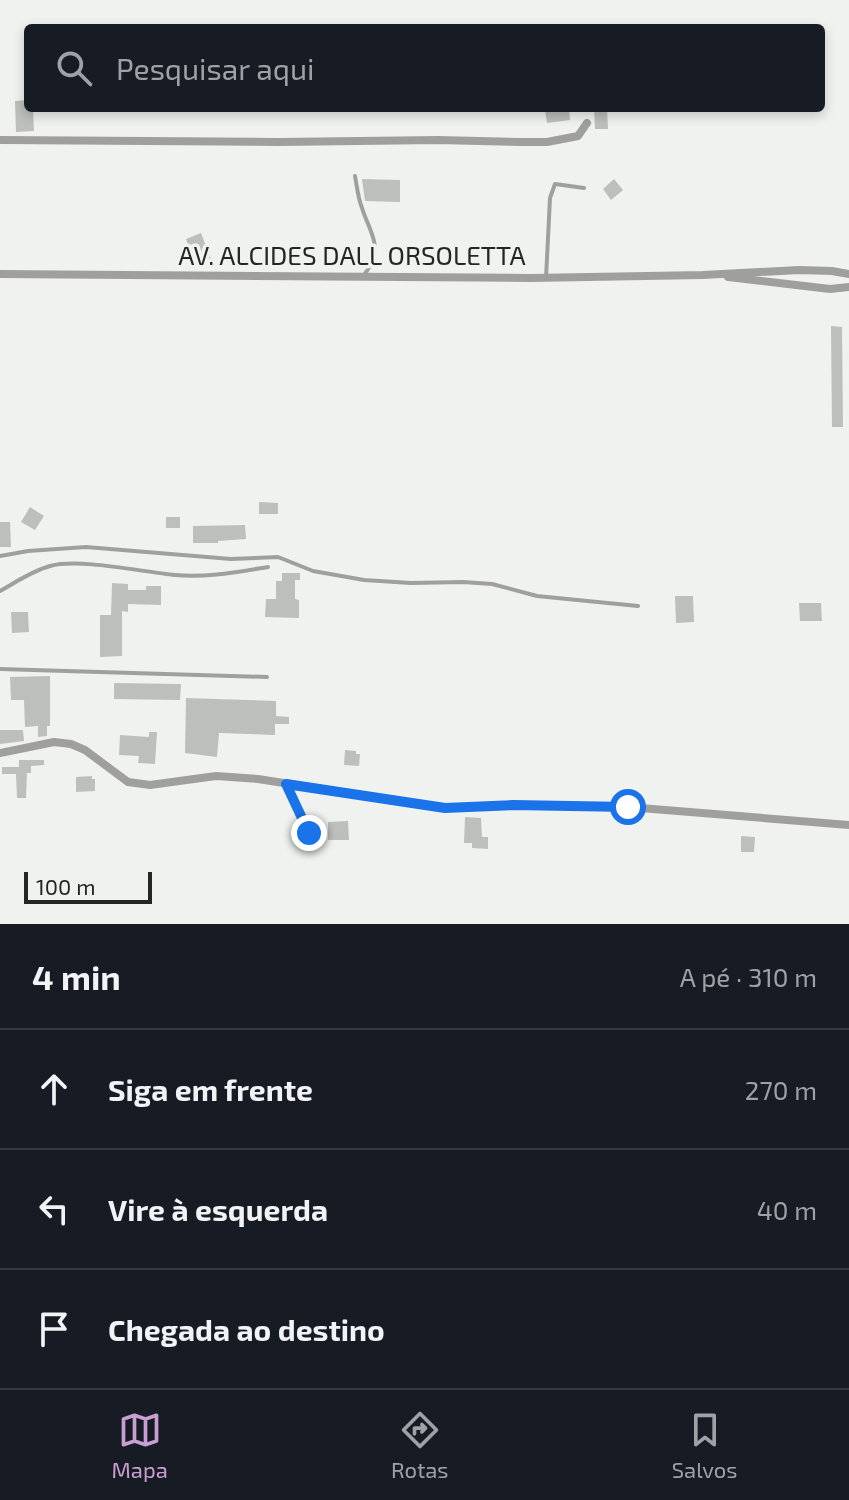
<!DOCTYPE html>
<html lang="pt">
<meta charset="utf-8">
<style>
:root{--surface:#171b24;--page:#20242c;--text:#f1f3f6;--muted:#9ea1a6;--line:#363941;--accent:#c89fd0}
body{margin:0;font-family:"Exo 2",sans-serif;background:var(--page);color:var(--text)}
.scale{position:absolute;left:24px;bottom:20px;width:128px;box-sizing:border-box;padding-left:8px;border:4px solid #252524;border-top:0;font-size:22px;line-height:28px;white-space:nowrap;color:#252524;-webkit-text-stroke:6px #f0f2ef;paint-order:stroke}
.stop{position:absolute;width:24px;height:24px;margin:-18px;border:6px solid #1a73e8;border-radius:50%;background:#fff}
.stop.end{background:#1a73e8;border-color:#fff;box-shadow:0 2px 8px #0008}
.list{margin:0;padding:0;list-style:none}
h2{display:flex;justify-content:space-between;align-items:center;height:104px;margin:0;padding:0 32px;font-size:34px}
h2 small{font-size:26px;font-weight:400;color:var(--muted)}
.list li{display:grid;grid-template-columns:52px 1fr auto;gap:24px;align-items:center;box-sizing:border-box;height:120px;padding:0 32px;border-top:2px solid var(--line)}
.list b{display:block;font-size:30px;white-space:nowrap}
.list em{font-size:26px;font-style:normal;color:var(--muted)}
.icon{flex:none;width:44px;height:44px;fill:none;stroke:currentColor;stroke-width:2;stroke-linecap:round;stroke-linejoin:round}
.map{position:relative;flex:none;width:849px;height:924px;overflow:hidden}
.search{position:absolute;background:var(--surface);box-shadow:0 4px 12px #0003;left:24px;right:24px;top:24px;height:88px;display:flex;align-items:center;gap:20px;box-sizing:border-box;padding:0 28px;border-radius:8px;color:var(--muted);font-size:30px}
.sheet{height:464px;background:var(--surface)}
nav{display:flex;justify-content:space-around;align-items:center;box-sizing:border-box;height:112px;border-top:2px solid var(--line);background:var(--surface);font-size:22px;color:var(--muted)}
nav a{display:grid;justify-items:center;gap:4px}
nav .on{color:var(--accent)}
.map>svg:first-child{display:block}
.building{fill:#bdbfbc}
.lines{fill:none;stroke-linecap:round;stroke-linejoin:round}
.service{stroke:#9fa09e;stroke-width:4}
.minor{stroke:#9fa09e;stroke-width:8}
.route{stroke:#1a73e8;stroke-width:10}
.labels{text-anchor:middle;stroke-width:7;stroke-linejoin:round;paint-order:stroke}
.street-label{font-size:26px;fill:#252524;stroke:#f0f2ef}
</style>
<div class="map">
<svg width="849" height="924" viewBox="0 0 849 924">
<rect width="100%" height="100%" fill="#f0f2ef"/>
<g class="building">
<polygon points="28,100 28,108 33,108 34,131 16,132 15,101"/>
<polygon points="569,108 570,120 547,123 545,110"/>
<polygon points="594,108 607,108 608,129 595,129"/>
<polygon points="362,179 400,180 400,202 365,201"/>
<polygon points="614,179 623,190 611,200 603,189"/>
<polygon points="201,233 211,259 195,264 186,239"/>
<polygon points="831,326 842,327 843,427 832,427"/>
<polygon points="259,502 278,503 278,514 259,514"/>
<polygon points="30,507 44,516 35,530 21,522"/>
<rect x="166" y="517" width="14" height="11"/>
<polygon points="0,522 10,522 11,547 0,547"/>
<polygon points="245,525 246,539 218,541 218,543 193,543 193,526"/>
<polygon points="282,573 300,573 300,580 295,580 295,599 299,600 299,618 265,617 266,599 276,599 276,581 282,581"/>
<polygon points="112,583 128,584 128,590 146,590 146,586 161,586 161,605 128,604 128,612 122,611 122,656 100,657 100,615 111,615"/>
<polygon points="675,596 693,596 694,622 676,623"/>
<polygon points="799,603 821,603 822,621 800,621"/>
<polygon points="11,612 28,612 29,632 12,633"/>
<polygon points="50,676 50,726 47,726 47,736 38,737 38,726 25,727 24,700 11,700 10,677"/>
<polygon points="114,683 181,684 180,700 114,699"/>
<polygon points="186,698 276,701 276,716 289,717 289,724 275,724 275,735 219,733 217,757 185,753"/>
<polygon points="0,730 23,730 24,741 0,744"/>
<polygon points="149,732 157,732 155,764 138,763 139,756 119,755 120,735 149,737"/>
<polygon points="345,750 356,751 356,754 360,754 359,766 344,765"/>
<polygon points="19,760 44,760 44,765 31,766 31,773 27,773 26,798 17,798 16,774 2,774 2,767 19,767"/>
<polygon points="92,776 92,779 95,779 95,791 76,792 76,777"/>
<polygon points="465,817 481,818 482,837 488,837 488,849 472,848 472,843 464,843"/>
<polygon points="348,821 349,840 328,840 328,822"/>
<polygon points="741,836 755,837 754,852 741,852"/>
</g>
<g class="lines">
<g class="service">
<path d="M355 176C357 187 358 198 362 208 371 236 385 247 364 275"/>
<polyline points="546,278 550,198 555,184 584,188"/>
<polyline points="0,556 28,551 86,547 231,559 278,557 313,571 364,580 411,583 463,582 492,584 537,596 638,606"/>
<path d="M0 591C16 582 32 571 50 566 80 558 142 572 175 575 206 578 237 572 268 567"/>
<polyline points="0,669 267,677"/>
<polyline points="286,784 309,833 316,834"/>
</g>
<g class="minor">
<polyline points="0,140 279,142 438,140 522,142 547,142 578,136 587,123"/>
<polyline points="0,274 531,278 703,275 799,270 832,271 849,274"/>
<polyline points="728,277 830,289 849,287"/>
<polyline points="0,753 54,742 71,744 85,750 128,782 150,785 216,776 258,779 445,808 513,805 628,807 849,825"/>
</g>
</g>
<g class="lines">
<polyline class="route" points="309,833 286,784 445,808 513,805 628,807"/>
</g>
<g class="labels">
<g class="street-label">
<text x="352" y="265">AV. ALCIDES DALL ORSOLETTA</text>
</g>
</g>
</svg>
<div class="scale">100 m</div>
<div class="stop" style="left:628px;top:807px"></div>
<div class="stop end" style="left:309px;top:833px"></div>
<div class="search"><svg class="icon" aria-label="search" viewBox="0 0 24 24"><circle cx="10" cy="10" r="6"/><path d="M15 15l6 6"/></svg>Pesquisar aqui</div>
</div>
<section class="sheet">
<h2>4 min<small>A pé · 310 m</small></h2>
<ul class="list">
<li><svg class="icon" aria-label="ahead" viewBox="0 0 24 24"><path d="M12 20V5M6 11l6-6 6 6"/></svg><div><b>Siga em frente</b></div><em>270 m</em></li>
<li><svg class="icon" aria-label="left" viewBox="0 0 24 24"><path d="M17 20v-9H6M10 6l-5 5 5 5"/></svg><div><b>Vire à esquerda</b></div><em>40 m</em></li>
<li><svg class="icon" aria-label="arrive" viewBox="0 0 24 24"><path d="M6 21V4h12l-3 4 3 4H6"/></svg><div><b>Chegada ao destino</b></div></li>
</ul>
</section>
<nav>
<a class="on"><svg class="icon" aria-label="map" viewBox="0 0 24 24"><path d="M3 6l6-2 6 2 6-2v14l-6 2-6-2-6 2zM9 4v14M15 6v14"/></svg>Mapa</a>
<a><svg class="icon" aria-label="directions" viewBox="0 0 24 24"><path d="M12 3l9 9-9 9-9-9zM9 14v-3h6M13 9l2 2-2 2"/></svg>Rotas</a>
<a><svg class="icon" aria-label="saved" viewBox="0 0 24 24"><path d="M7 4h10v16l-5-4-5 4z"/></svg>Salvos</a>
</nav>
